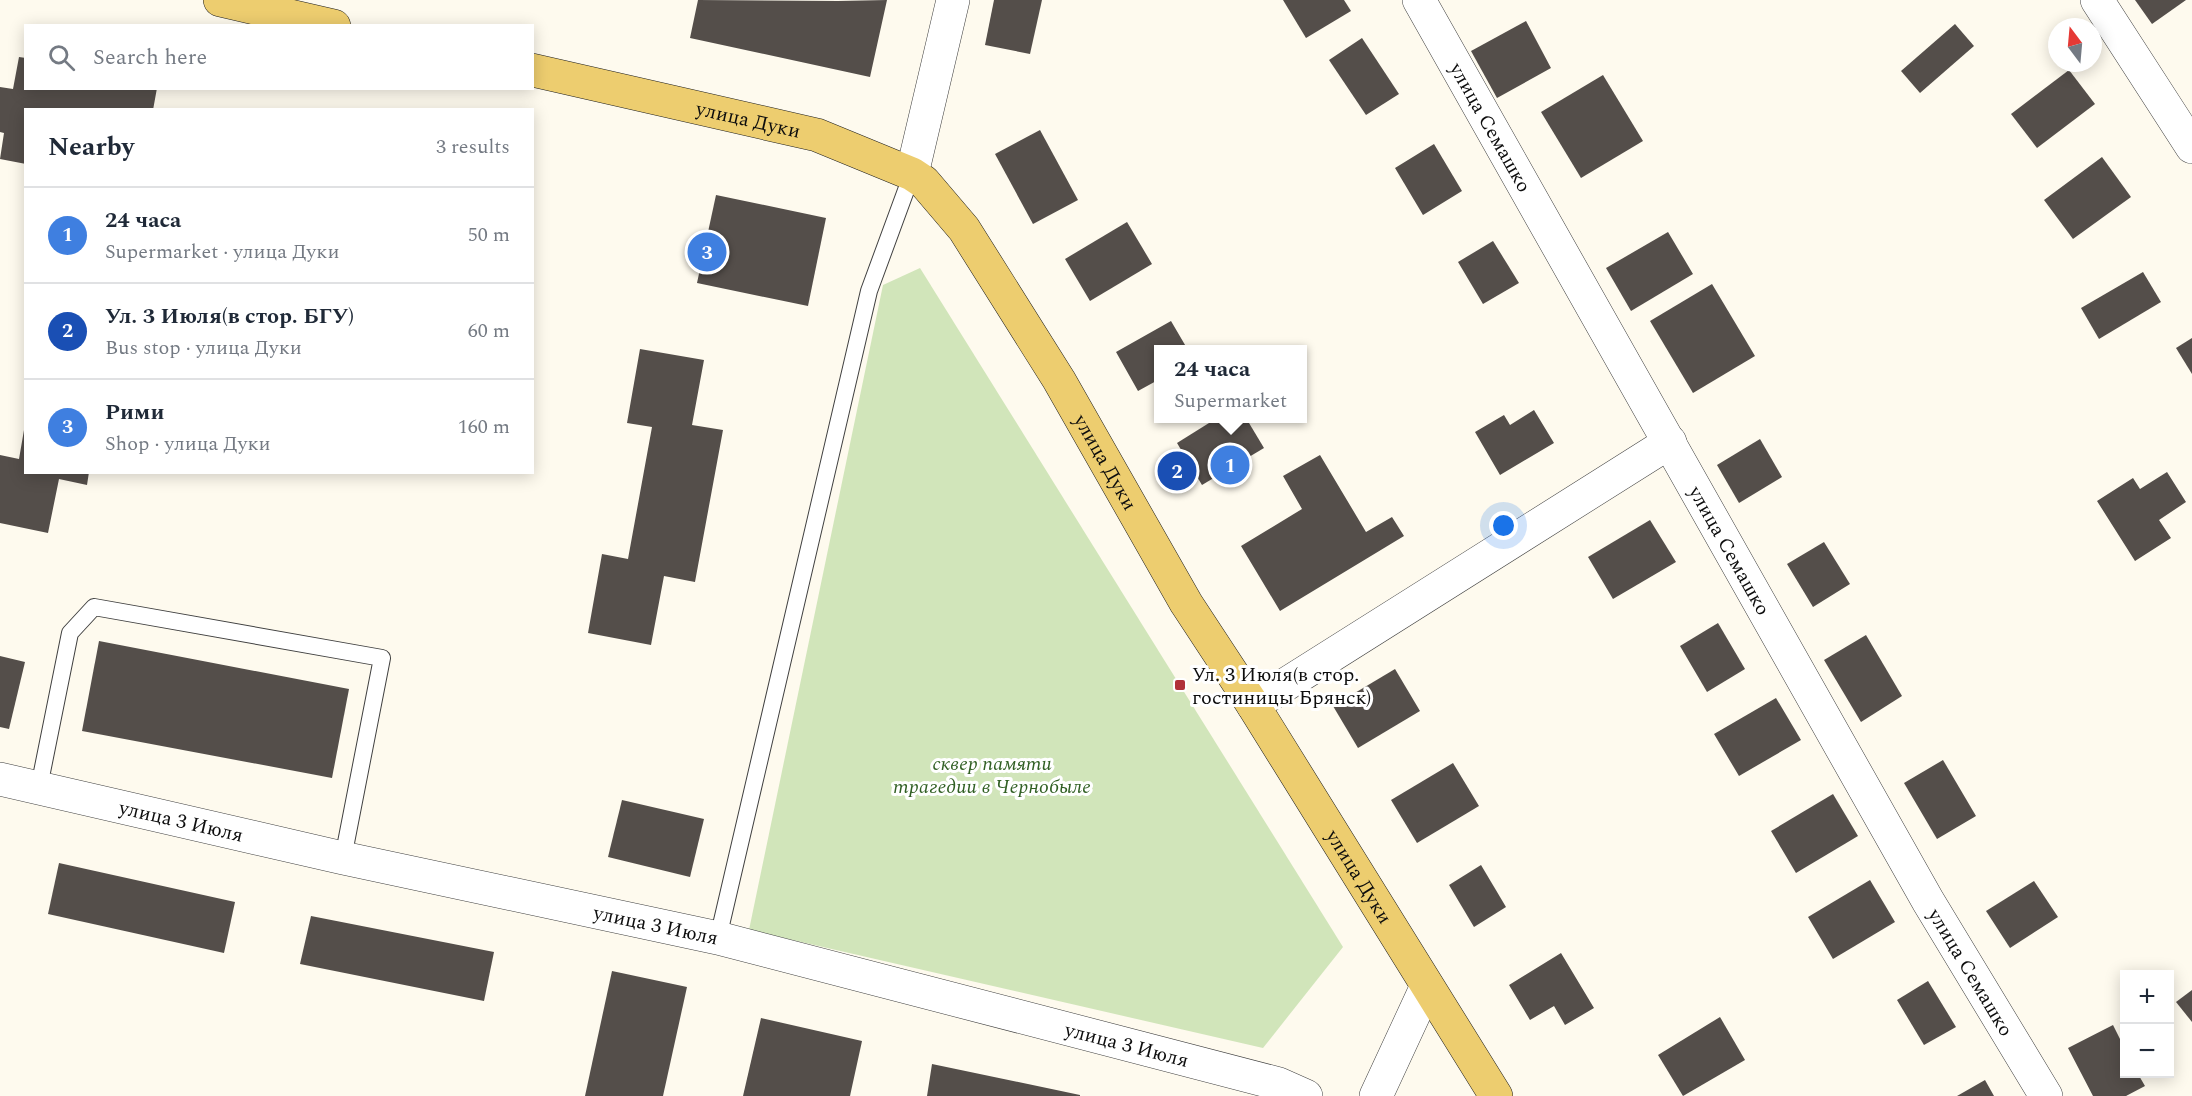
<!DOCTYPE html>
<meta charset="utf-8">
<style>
:root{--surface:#fff;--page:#f6f6f7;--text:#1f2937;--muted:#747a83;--line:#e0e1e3;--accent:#b13138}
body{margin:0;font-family:Spectral,serif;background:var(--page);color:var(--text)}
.controls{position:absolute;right:18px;bottom:18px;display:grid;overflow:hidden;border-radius:0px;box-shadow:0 3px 15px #0003}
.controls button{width:54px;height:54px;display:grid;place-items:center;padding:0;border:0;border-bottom:2px solid var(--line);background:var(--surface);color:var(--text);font:30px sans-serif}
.compass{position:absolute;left:2048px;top:18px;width:54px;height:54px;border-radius:50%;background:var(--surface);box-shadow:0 3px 15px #0003;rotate:344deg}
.you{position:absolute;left:1504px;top:526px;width:21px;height:21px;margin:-15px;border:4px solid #fff;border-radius:50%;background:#1a73e8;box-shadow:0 0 0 9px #1a73e833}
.badge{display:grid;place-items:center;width:39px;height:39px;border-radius:50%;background:var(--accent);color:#fff;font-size:20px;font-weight:700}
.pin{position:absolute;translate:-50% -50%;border:3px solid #fff;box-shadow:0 2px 6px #0006}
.popup{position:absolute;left:1154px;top:345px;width:153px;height:78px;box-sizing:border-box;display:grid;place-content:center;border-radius:0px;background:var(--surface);filter:drop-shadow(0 2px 4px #0005);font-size:20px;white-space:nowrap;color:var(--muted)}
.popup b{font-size:22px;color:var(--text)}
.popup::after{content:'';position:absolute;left:50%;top:100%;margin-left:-12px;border:12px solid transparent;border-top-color:var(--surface)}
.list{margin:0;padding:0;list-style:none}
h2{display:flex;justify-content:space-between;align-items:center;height:78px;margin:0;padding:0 24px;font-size:26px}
h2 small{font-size:20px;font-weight:400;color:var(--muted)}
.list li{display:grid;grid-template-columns:39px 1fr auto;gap:18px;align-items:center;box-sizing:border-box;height:96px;padding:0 24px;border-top:2px solid var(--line)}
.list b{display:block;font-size:22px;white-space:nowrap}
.list p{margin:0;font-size:20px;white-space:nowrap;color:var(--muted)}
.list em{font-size:20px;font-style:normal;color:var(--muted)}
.icon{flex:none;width:33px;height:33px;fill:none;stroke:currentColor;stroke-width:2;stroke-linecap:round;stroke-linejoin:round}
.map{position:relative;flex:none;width:2192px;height:1096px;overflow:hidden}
.search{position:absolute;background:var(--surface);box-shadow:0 3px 15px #0003;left:24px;top:24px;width:510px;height:66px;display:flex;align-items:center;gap:15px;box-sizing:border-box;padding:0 21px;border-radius:0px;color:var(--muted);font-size:22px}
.panel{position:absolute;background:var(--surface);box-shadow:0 3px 15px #0003;left:24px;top:108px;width:510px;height:366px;border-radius:0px}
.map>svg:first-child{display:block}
.green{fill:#d1e5ba}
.building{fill:#544e4a}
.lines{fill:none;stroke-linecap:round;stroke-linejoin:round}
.lane-casing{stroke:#404040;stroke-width:18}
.street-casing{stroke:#404040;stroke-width:34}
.primary-casing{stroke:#1e1e1e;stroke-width:34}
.lane{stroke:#fff;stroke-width:16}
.street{stroke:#fff;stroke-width:33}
.primary{stroke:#edcd6f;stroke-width:33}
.poi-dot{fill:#b13138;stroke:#fff;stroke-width:2}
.labels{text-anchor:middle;stroke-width:6;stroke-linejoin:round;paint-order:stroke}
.street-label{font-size:20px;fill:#0d0d0d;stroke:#fff}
.poi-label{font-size:20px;fill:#0d0d0d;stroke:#fff;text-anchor:start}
.park-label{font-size:20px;font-style:italic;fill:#305f23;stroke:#fff}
</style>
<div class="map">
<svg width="2192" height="1096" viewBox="0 0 2192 1096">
<rect width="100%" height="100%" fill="#fefaee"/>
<polygon class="green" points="920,268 1343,947 1263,1048 749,930 883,285"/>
<g class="building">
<polygon points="698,0 838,1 887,0 870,77 690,38"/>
<polygon points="994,0 1042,0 1030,54 985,45"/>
<polygon points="1283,0 1344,0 1351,11 1306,38"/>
<polygon points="2135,0 2186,0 2152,24"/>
<polygon points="1526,21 1551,68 1497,98 1471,51"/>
<polygon points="1955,24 1974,46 1920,93 1901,71"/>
<polygon points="1362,38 1399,94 1366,115 1329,60"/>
<polygon points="19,57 26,58 26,88 157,88 153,110 26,110 26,164 0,159 4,133 0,132 0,87 13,89"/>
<polygon points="2069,70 2095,104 2037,148 2011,114"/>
<polygon points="1603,75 1643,141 1581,178 1541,112"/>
<polygon points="1040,130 1078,200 1033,224 995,154"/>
<polygon points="1434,144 1462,191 1423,215 1395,168"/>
<polygon points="2102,157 2131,197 2073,239 2044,200"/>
<polygon points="716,195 826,218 808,306 697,283"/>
<polygon points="1127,222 1152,264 1090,301 1065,259"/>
<polygon points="1668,232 1693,274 1631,311 1606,268"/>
<polygon points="1493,241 1519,283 1483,304 1458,262"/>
<polygon points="2143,272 2161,302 2099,339 2081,308"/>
<polygon points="1712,284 1755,356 1693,393 1650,321"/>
<polygon points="1171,321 1188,350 1158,350 1158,380 1138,391 1116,352"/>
<polygon points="2192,338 2192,374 2176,348"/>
<polygon points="640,349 704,360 692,425 723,430 695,582 664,576 651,645 588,633 602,554 628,559 652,427 627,423"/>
<polygon points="1534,410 1554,443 1500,475 1475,432 1504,415 1510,425"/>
<polygon points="1217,418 1246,418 1264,448 1202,485 1177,443"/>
<polygon points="24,430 26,472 89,472 87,485 59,479 48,533 0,523 0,455 19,459"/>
<polygon points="1760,439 1782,477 1739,503 1717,465"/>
<polygon points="1320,455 1366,532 1392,517 1404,536 1280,611 1241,546 1302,509 1283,476"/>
<polygon points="2167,472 2186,502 2159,520 2171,538 2135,561 2097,501 2133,478 2140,489"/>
<polygon points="1650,520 1676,562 1613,599 1588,557"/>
<polygon points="1824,542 1850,584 1813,607 1787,564"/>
<polygon points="1718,623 1745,669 1707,692 1680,646"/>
<polygon points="1866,635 1902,696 1861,722 1824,660"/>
<polygon points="99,641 349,689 332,778 82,731"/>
<polygon points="0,656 25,662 9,729 0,727"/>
<polygon points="1395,669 1420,711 1358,748 1333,706"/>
<polygon points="1776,698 1801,740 1739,776 1714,734"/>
<polygon points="1943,760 1976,816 1937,839 1904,783"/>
<polygon points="1453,763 1479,806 1417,843 1391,800"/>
<polygon points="1833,794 1858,836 1796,873 1771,831"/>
<polygon points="622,800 704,819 690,877 608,857"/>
<polygon points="59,863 235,902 224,953 48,914"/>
<polygon points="1481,865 1506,907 1474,927 1449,885"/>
<polygon points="1870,880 1895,922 1833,959 1808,917"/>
<polygon points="2034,881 2058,917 2010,948 1986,911"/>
<polygon points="311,916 494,952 484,1001 300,964"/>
<polygon points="1561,953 1594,1008 1565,1025 1554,1006 1530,1020 1509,985"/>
<polygon points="612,971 687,987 663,1096 585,1096"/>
<polygon points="1928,981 1956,1027 1924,1045 1897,1000"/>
<polygon points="2192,990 2192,1022 2176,1002"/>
<polygon points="1720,1017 1745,1060 1683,1096 1658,1055"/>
<polygon points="761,1018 862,1041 850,1096 743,1096"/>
<polygon points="2113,1025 2124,1047 2124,1074 2138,1074 2145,1086 2126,1096 2093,1096 2068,1048"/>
<polygon points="932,1064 1080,1095 1080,1096 927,1096"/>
<polygon points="1985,1080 1994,1096 1957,1096"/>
</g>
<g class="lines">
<g class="lane-casing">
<g id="lane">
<polyline points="39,787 70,633 94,607 382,658 343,858"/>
<polyline points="718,938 869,291 912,174"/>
</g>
</g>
<g class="street-casing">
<g id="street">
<path id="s1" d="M1419 0 1928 901 2046 1096"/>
<polyline points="2097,0 2192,147"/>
<polyline points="912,174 953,0"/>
<polyline points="1253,705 1670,442"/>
<path id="s2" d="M0 779 343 858 718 938 1279 1084 1306 1096"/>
<polyline points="1376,1096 1427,986"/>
</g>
</g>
<g class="primary-casing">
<g id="primary">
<polyline points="220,0 334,26"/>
<path id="s3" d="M532 70 817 135 912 174 924 182 964 229 1059 380 1186 603 1253 705 1496 1096"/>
</g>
</g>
<use href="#lane" class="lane"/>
<use href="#street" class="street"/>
<use href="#primary" class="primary"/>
</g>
<rect class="poi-dot" x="1174" y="679" width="12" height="12" rx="3"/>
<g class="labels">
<g class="street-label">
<text dy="7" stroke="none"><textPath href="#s3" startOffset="222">улица Дуки</textPath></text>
<text dy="7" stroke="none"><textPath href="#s1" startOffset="146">улица Семашко</textPath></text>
<text dy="7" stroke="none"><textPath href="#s3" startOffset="744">улица Дуки</textPath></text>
<text dy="7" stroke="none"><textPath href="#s1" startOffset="632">улица Семашко</textPath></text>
<text dy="7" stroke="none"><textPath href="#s2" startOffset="186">улица 3 Июля</textPath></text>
<text dy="7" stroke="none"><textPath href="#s3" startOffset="1230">улица Дуки</textPath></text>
<text dy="7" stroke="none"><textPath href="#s2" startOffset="672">улица 3 Июля</textPath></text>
<text dy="7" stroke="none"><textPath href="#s1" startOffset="1118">улица Семашко</textPath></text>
<text dy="7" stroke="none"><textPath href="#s2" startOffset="1158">улица 3 Июля</textPath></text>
</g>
<g class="poi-label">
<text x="1192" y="681">Ул. 3 Июля(в стор.<tspan x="1192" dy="23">гостиницы Брянск)</tspan></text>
</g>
<g class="park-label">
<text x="992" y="770">сквер памяти<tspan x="992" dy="23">трагедии в Чернобыле</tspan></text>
</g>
</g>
</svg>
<div class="controls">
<button>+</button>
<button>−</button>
</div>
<svg class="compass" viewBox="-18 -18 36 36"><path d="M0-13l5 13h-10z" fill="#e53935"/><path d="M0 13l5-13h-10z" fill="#747a83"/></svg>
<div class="you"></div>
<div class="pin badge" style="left:1230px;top:465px;background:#3f7fe0">1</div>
<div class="popup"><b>24 часа</b>Supermarket</div>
<div class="pin badge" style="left:1177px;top:471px;background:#1a4fb4">2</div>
<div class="pin badge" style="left:707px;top:252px;background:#3f7fe0">3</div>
<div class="search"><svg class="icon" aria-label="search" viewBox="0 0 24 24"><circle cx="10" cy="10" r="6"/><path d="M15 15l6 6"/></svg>Search here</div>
<section class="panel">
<h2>Nearby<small>3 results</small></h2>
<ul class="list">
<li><span class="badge" style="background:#3f7fe0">1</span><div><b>24 часа</b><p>Supermarket · улица Дуки</p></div><em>50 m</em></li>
<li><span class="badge" style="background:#1a4fb4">2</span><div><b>Ул. 3 Июля(в стор. БГУ)</b><p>Bus stop · улица Дуки</p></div><em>60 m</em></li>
<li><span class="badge" style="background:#3f7fe0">3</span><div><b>Рими</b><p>Shop · улица Дуки</p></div><em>160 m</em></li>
</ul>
</section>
</div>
